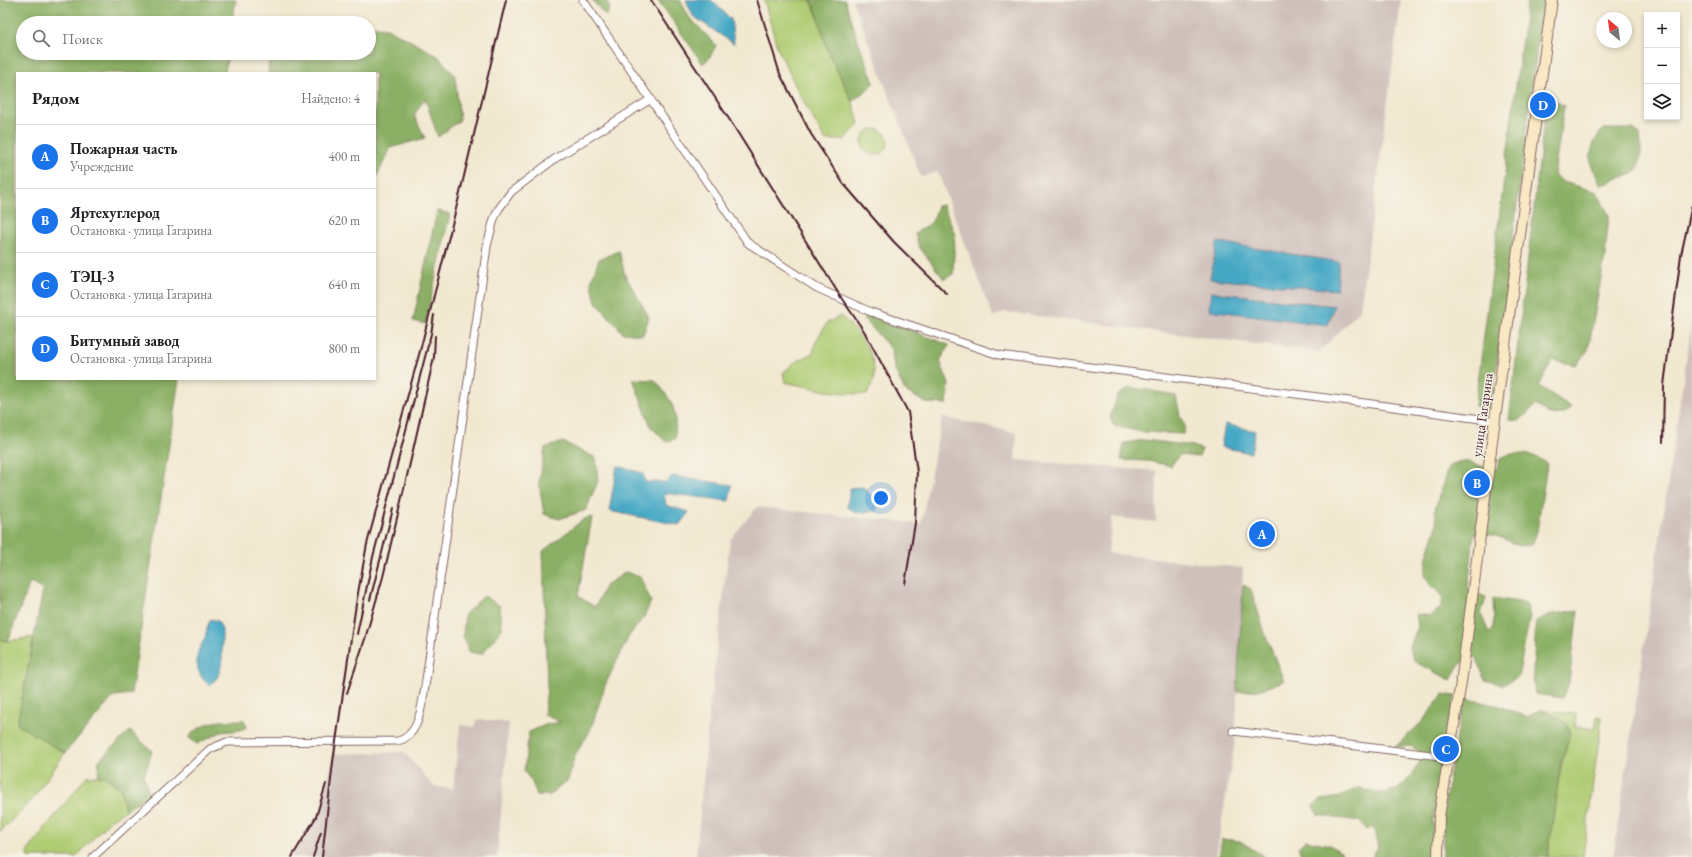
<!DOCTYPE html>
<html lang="ru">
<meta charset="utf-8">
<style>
:root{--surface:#fff;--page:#f2f2f2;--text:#202124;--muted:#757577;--line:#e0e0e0;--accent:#1a73e8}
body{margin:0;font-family:"EB Garamond",serif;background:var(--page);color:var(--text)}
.controls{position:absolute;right:12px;top:12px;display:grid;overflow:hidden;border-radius:0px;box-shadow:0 2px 6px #0003}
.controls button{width:36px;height:36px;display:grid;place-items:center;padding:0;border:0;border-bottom:1px solid var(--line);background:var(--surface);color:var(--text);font:20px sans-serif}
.compass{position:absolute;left:1596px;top:12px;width:36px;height:36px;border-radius:50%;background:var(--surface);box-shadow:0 2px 6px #0003;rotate:331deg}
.you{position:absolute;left:881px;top:498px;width:14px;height:14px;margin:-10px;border:3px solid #fff;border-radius:50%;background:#1a73e8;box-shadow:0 0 0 6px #1a73e833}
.badge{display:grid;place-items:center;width:26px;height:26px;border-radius:50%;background:var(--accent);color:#fff;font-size:13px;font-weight:700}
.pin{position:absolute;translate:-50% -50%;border:2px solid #fff;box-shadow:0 1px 4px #0006}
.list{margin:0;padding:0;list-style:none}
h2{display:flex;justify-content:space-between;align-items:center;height:52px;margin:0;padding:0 16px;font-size:17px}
h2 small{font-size:13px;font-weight:400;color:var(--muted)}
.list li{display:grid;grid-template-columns:26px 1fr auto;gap:12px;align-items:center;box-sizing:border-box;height:64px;padding:0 16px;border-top:1px solid var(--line)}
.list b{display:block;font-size:15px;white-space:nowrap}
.list p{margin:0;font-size:13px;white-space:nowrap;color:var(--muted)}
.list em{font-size:13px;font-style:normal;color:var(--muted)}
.icon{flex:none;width:22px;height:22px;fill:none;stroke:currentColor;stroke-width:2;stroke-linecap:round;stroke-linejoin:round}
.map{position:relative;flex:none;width:1692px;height:857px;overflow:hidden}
.search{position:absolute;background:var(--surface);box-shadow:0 2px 6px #0003;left:16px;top:16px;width:360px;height:44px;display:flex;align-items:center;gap:10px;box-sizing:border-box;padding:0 14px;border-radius:22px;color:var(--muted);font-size:15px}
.panel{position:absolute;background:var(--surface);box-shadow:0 2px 6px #0003;left:16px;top:72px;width:360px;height:308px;border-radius:0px}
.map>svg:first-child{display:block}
.industrial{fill:#cfc0bb}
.green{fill:#afcc73;stroke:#7c764f}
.forest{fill:#8bb065;stroke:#6a6848}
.water{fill:#45a8c5;stroke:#486478}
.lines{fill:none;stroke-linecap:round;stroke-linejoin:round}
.street-casing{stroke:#846565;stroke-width:9}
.secondary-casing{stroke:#846565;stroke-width:12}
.street{stroke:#fff;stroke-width:7}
.secondary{stroke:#f8e8c3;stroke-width:10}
.rail{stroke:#4a1f2b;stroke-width:2}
.labels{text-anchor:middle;stroke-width:3;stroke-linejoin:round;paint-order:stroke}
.street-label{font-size:14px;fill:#4a1f2b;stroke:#f7f3e8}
</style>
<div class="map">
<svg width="1692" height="857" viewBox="0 0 1692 857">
<rect width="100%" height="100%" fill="#f7f3e8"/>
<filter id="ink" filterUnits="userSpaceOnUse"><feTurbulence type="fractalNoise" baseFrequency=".025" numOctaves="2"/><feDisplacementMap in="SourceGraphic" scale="8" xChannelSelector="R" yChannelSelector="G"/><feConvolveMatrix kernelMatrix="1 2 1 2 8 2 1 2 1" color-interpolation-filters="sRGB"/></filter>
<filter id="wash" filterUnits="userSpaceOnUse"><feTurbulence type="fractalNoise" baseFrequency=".012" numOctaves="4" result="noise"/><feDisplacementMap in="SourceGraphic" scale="16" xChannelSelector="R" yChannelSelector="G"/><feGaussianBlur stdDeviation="0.9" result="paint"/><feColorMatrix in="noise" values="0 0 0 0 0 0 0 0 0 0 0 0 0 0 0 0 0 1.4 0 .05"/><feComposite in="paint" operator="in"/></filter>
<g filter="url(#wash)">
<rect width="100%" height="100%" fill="#f1e8d0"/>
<g class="industrial">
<polygon points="852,0 1401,0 1360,310 1319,352 1005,312 993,317 938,172 921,177"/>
<polygon points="1692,320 1692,857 1613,857"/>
<polygon points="942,417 1017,433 1015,460 1157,471 1156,522 1112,517 1108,553 1243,568 1235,741 1216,857 696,857 710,704 730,540 757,507 921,524"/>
<polygon points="477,719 509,723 497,857 290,857 320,812 334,754 404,752 433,786 453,789 460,725 475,727"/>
</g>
<g class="green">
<path d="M764 0H810C819 15 822 33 828 50 837 76 855 97 859 125L844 140H825L800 95 777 47Z"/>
<circle cx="875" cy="142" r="13"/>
<path d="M841 316C858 332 874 350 874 374 875 381 869 389 867 395L826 391 785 382 783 373 795 362 813 353 816 341 827 323Z"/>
<polygon points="34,637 17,724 65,753 32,800 0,832 0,640 8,641"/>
<path d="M1540 710 1576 714 1575 727 1595 728 1597 716 1602 717 1583 857H1548C1553 819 1556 779 1568 742Z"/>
<polygon points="87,776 105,776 121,789 125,811 110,820 76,857 28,857 28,851 42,832"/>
</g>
<g class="forest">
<polygon points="0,0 236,0 232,23 23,23 23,53 228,53 225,73 17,73 17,379 179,379 131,694 114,696 65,753 17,724 43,590 30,582 8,641 0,640"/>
<polygon points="592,0 607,0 610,9 606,16"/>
<polygon points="658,0 680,0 689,17 716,45 710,57 703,64"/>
<polygon points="810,0 845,0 856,35 874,83 865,92 852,101 828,51 815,8"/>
<polygon points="1527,0 1543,0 1491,410 1475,406"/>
<polygon points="369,26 387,28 438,56 455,76 460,120 438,137 425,98 414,115 425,138 390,148 375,181 375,73 268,73 270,53 285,53 296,58 313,58 315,53 369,53"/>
<polygon points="1556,101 1564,106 1554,175 1563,182 1597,192 1609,215 1605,256 1588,350 1576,365 1552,360 1539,386 1571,407 1564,414 1550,415 1536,405 1519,421 1509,420 1545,113 1548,102"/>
<path d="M1603 129H1633L1640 134C1641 146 1644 169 1630 175 1626 177 1622 177 1618 178 1609 181 1611 184 1600 184 1598 176 1595 173 1592 167 1587 155 1595 138 1603 129Z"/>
<path d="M943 205 955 234 953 274 944 279 919 247 915 233C930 224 934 224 937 206Z"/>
<polygon points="437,211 450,214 425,324 413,321"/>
<polygon points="619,251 625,275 649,317 643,335 623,333 596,302 591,281 599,259"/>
<polygon points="866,313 949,345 940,361 949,384 947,404 926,403 905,391 894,368 892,350 863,318"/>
<path d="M633 379 655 380C674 403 677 409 675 439L666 442 651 427Z"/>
<polygon points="1129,388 1148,390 1176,396 1180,416 1185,426 1183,434 1142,432 1114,426 1110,417 1117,396"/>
<polygon points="1145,440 1193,446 1202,449 1199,457 1179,455 1171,466 1148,461 1121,460 1124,443"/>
<polygon points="563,442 596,458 598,481 586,510 559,519 544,514 539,482 545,448"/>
<path d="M1509 454C1526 454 1534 453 1547 464L1537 531 1532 545C1511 547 1516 543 1499 537 1491 534 1483 534 1474 534L1468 590 1486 597 1481 614 1489 633 1494 627 1493 598 1526 603 1530 616 1518 677 1503 685 1485 680C1480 671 1482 665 1474 656L1458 666 1451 680 1415 662 1409 649 1418 627 1416 614 1430 616 1441 608 1443 598 1439 592 1431 586 1425 576 1427 556 1437 525 1435 509 1448 467C1465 457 1464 462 1481 466 1486 468 1492 468 1497 469L1500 459Z"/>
<polygon points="592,517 578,596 595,607 606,585 626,572 640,577 651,601 644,617 629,636 606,683 590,731 575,755 568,780 550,795 537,795 532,782 524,771 529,732 548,724 561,722 544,715 547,687 543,551 584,519"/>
<polygon points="1243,585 1251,589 1265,634 1284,681 1259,690 1237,692"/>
<polygon points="484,596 500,606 502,629 482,654 469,652 463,635 465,614"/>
<polygon points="1578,610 1569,683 1562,698 1535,694 1533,675 1536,621 1549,615"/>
<path d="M1443 694 1455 696 1449 721 1433 819 1434 857H1372L1378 847 1373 827 1367 830 1359 821 1318 815 1313 806 1321 800 1339 797 1359 787C1392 803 1408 784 1423 756L1411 746 1395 747 1422 722Z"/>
<polygon points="1464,698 1499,706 1527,717 1540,710 1553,715 1566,723 1570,730 1568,742 1561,762 1551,831 1548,857 1443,857 1443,812"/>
<path d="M244 720 247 727 241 730 221 732 197 744 188 737C208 719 219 721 244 720Z"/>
<polygon points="130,731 152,751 144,776 149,794 125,811 121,789 105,776 98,776 99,760"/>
<polygon points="1222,839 1240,841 1265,857 1219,857"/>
<polygon points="1306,840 1330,845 1342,853 1339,857 1302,857 1298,847"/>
</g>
<g class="water">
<polygon points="686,0 711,0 731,19 734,44 693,16"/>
<polygon points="1217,242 1339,262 1337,290 1210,279"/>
<polygon points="1211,292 1334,306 1328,325 1209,310"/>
<polygon points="1225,424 1255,431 1251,453 1221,447"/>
<polygon points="617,466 643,473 645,482 666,482 672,476 732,485 729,501 664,493 666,505 689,512 679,525 609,511"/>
<polygon points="863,487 877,502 877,511 857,513 847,507 850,488"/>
<path d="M211 619 218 621 222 629V662L220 670 217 678 210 685C198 678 195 664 198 652 199 647 202 644 204 640 207 633 206 626 211 619Z"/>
</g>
</g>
<g filter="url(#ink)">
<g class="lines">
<g class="street-casing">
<g id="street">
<polyline points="583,0 748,243 817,288 871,312 999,355 1372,404 1495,421"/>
<polyline points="1233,731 1448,757"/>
<path d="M93 857 210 749 227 742 398 741C420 735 421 707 425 687L487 246 494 219 498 210 511 192 556 158 651 99"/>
</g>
</g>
<g class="secondary-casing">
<polyline id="secondary" points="1438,857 1439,817 1462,676 1494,426 1552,0"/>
</g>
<use href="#street" class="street"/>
<use href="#secondary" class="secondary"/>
<g class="rail">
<polyline points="651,0 731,122 842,299 864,331 908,412 917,472 915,523 905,584"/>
<polyline points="757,0 780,74 811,134 843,183 894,242 947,294"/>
<polyline points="1663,442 1664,385 1681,255 1692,205"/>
<polyline points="370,600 393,509"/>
<polyline points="357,634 373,557 431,334 434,315"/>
<polyline points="347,693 365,639 383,577 411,459 434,357 435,336"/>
<polyline points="292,857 316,817 326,784"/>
<polyline points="313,857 321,832"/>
<polyline points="322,857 333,762 356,604 367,544 420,351 460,193 506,0"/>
</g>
</g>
</g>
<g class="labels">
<g class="street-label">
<text transform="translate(1482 415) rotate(-82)" y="5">улица Гагарина</text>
</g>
</g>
</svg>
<div class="controls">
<button>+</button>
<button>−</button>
<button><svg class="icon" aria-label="layers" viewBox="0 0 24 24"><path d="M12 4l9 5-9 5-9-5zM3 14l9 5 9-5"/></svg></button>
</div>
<svg class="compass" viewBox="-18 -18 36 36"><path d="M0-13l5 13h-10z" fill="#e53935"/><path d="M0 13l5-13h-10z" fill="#757577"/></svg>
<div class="you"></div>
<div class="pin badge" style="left:1262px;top:534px">A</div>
<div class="pin badge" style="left:1477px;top:483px">B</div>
<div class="pin badge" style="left:1446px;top:749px">C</div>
<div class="pin badge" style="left:1543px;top:105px">D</div>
<div class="search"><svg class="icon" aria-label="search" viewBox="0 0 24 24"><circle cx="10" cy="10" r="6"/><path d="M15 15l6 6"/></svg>Поиск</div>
<section class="panel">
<h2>Рядом<small>Найдено: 4</small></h2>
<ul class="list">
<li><span class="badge">A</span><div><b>Пожарная часть</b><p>Учреждение</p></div><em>400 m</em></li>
<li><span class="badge">B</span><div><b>Яртехуглерод</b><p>Остановка · улица Гагарина</p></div><em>620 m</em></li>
<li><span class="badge">C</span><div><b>ТЭЦ-3</b><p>Остановка · улица Гагарина</p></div><em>640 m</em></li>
<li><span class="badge">D</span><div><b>Битумный завод</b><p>Остановка · улица Гагарина</p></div><em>800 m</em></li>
</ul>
</section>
</div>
